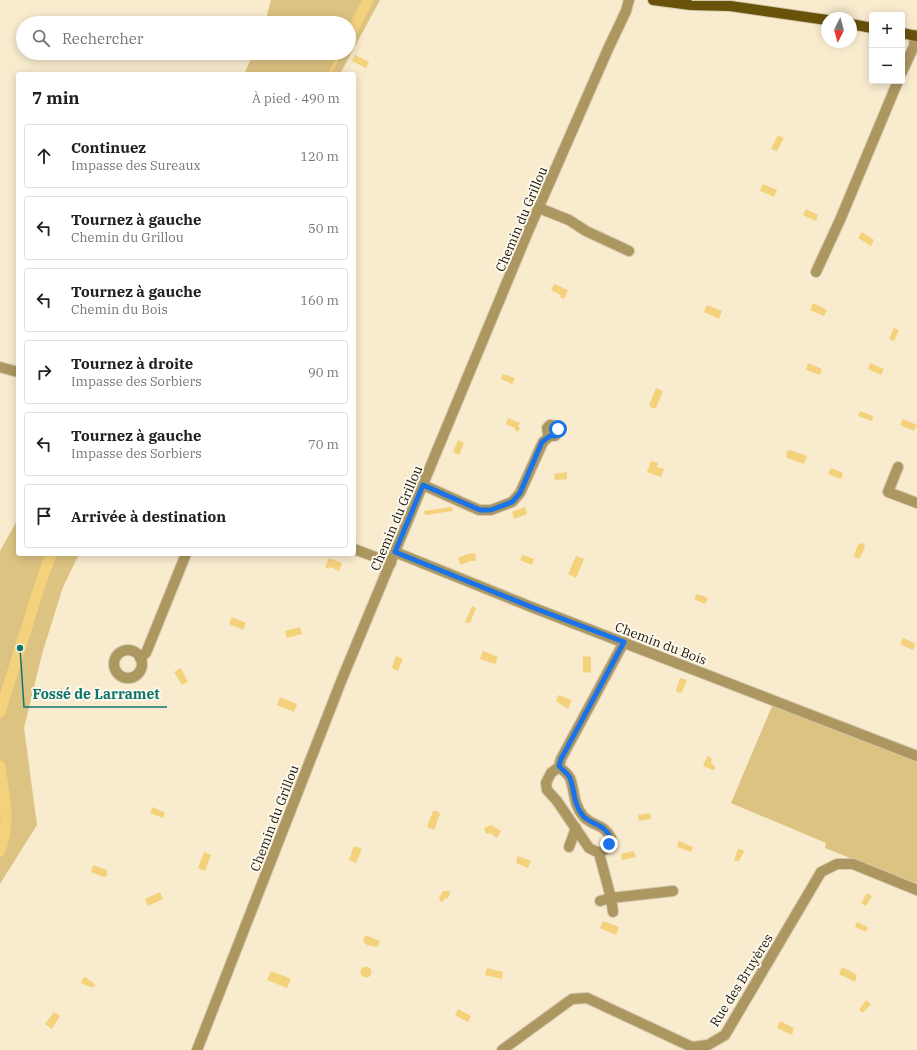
<!DOCTYPE html>
<html lang="fr">
<meta charset="utf-8">
<style>
:root{--surface:#fff;--page:#f6f6f6;--text:#202124;--muted:#757577;--line:#e0e0e0}
body{margin:0;font-family:"IBM Plex Serif",serif;background:var(--page);color:var(--text)}
.controls{position:absolute;right:12px;top:12px;display:grid;overflow:hidden;border-radius:4px;box-shadow:0 2px 10px #0003}
.controls button{width:36px;height:36px;display:grid;place-items:center;padding:0;border:0;border-bottom:1px solid var(--line);background:var(--surface);color:var(--text);font:20px sans-serif}
.compass{position:absolute;left:821px;top:12px;width:36px;height:36px;border-radius:50%;background:var(--surface);box-shadow:0 2px 10px #0003;rotate:186deg}
.stop{position:absolute;width:12px;height:12px;margin:-9px;border:3px solid #1a73e8;border-radius:50%;background:#fff}
.stop.end{background:#1a73e8;border-color:#fff;box-shadow:0 1px 4px #0008}
.list{margin:0;padding:0;list-style:none}
h2{display:flex;justify-content:space-between;align-items:center;height:52px;margin:0;padding:0 16px;font-size:17px}
h2 small{font-size:13px;font-weight:400;color:var(--muted)}
.list li{display:grid;grid-template-columns:26px 1fr auto;gap:12px;align-items:center;box-sizing:border-box;height:64px;margin:0 8px 8px;padding:0 8px;border:1px solid var(--line);border-radius:4px}
.list b{display:block;font-size:15px;white-space:nowrap}
.list p{margin:0;font-size:13px;white-space:nowrap;color:var(--muted)}
.list em{font-size:13px;font-style:normal;color:var(--muted)}
.icon{flex:none;width:22px;height:22px;fill:none;stroke:currentColor;stroke-width:2;stroke-linecap:round;stroke-linejoin:round}
.map{position:relative;flex:none;width:917px;height:1050px;overflow:hidden}
.search{position:absolute;background:var(--surface);box-shadow:0 2px 10px #0003;left:16px;top:16px;width:340px;height:44px;display:flex;align-items:center;gap:10px;box-sizing:border-box;padding:0 14px;border-radius:22px;color:var(--muted);font-size:15px}
.panel{position:absolute;background:var(--surface);box-shadow:0 2px 10px #0003;left:16px;top:72px;width:340px;height:484px;border-radius:4px}
.map>svg:first-child{display:block}
.green{fill:#ddc382}
.water{fill:#f4d17b}
.lines{fill:none;stroke-linecap:round;stroke-linejoin:round}
.canal{stroke:#f4d17b;stroke-width:11}
.minor-casing{stroke:#d5c9af;stroke-width:12}
.major-casing{stroke:#d5c9af;stroke-width:12}
.minor{stroke:#ad9760;stroke-width:10}
.major{stroke:#695209;stroke-width:10}
.route{stroke:#1a73e8;stroke-width:5}
.labels{text-anchor:middle;stroke-width:4;stroke-linejoin:round;paint-order:stroke}
.street-label{font-size:13px;fill:#1c180d;stroke:#fef9ed}
.leader{fill:none;stroke:#0f766e;stroke-width:1.5}
.callout-dot{fill:#0f766e;stroke:#fef9ed;stroke-width:1.5}
.callout-label{font-size:14px;text-anchor:middle;font-weight:bold;fill:#0f766e;stroke:#fef9ed;stroke-width:4;stroke-linejoin:round;paint-order:stroke}
</style>
<div class="map">
<svg width="917" height="1050" viewBox="0 0 917 1050">
<rect width="100%" height="100%" fill="#f8ebce"/>
<g class="green">
<polygon points="271,0 380,0 340,74 244,74 254,53 349,53 349,23 265,23"/>
<polygon points="18,519 18,554 79,554 63,587 42,654 24,728 37,825 0,884 0,551"/>
<polygon points="772,706 917,759 917,885 825,848 826,843 731,803"/>
</g>
<g class="water">
<polygon points="364,0 367,0 349,37 349,30"/>
<polygon points="338,53 342,53 332,74 328,74"/>
<polygon points="355,55 369,62 366,68 352,61"/>
<polygon points="778,135 784,138 777,151 771,149"/>
<polygon points="763,184 777,190 774,197 760,191"/>
<polygon points="806,209 818,215 816,221 803,215"/>
<polygon points="862,232 874,240 871,246 858,238"/>
<polygon points="554,284 568,290 564,299 560,297 561,295 551,290"/>
<polygon points="813,303 827,310 824,316 810,310"/>
<polygon points="707,305 722,311 719,319 704,312"/>
<polygon points="894,328 899,330 894,341 889,339"/>
<polygon points="808,363 822,369 820,375 806,370"/>
<polygon points="870,363 884,369 881,375 868,369"/>
<polygon points="503,374 515,378 512,384 501,379"/>
<polygon points="656,388 663,391 656,408 652,408 649,405"/>
<polygon points="860,411 873,416 872,421 858,416"/>
<polygon points="508,418 520,423 518,426 520,428 518,432 515,430 515,428 506,424"/>
<polygon points="903,419 917,425 914,431 900,425"/>
<polygon points="458,440 464,443 459,455 453,452"/>
<polygon points="790,450 807,456 804,464 787,458 786,455 787,451"/>
<polygon points="651,461 658,463 657,467 664,469 661,477 647,472"/>
<polygon points="831,468 843,473 841,479 828,474"/>
<polygon points="567,472 567,479 555,480 554,474"/>
<polygon points="452,507 453,511 425,515 424,511"/>
<polygon points="525,507 527,514 514,519 512,512"/>
<polygon points="861,543 864,544 865,547 860,558 856,558 854,555 858,545"/>
<polygon points="475,553 476,561 470,561 461,565 458,558 468,554"/>
<polygon points="523,555 534,559 532,565 520,560"/>
<polygon points="576,556 584,559 576,578 568,574"/>
<polygon points="329,558 342,563 339,571 330,567 328,569 325,567"/>
<polygon points="697,594 708,598 705,604 694,599"/>
<polygon points="472,606 476,608 470,623 465,622"/>
<polygon points="232,617 246,623 243,630 229,624"/>
<polygon points="300,627 302,634 287,638 285,631"/>
<polygon points="903,638 916,644 913,650 900,644"/>
<polygon points="483,651 498,657 495,664 480,659"/>
<polygon points="396,656 403,659 398,671 392,668"/>
<polygon points="583,656 591,657 591,673 583,672"/>
<polygon points="181,668 188,682 182,685 174,672"/>
<polygon points="680,678 687,680 682,692 678,693 676,690"/>
<polygon points="558,695 572,700 568,709 556,701"/>
<polygon points="280,697 297,704 294,712 277,705"/>
<polygon points="709,756 712,759 711,763 715,766 715,769 713,770 703,766 707,757"/>
<polygon points="153,807 165,813 163,818 150,813"/>
<polygon points="433,811 437,811 440,814 434,830 427,827"/>
<polygon points="650,813 651,819 639,821 638,815"/>
<polygon points="491,825 501,831 497,838 490,833 486,834 484,828"/>
<polygon points="679,841 693,847 691,852 677,847"/>
<polygon points="354,846 362,849 356,863 349,860"/>
<polygon points="738,849 743,850 744,852 739,861 735,861 734,860"/>
<polygon points="634,851 636,857 622,860 621,854"/>
<polygon points="204,852 211,855 205,871 198,868"/>
<polygon points="518,856 531,861 528,868 516,863"/>
<polygon points="93,865 107,870 107,876 104,877 91,872"/>
<polygon points="443,891 449,891 450,893 448,898 444,899 443,902 441,902 439,898"/>
<polygon points="160,892 163,899 148,906 145,899"/>
<polygon points="867,893 872,896 866,906 861,903"/>
<polygon points="603,921 619,927 616,935 600,928"/>
<polygon points="857,922 868,927 866,932 855,927"/>
<polygon points="365,935 380,941 377,947 367,945 363,942"/>
<circle cx="366" cy="972" r="5.5"/>
<polygon points="842,967 857,975 855,982 839,974"/>
<polygon points="487,968 503,972 502,979 485,975"/>
<polygon points="271,971 291,979 287,988 267,980"/>
<polygon points="85,977 95,984 94,987 90,987 81,983 82,979"/>
<polygon points="866,1000 871,1004 863,1013 859,1010"/>
<polygon points="458,1009 471,1016 468,1022 455,1015"/>
<polygon points="54,1012 60,1016 52,1029 45,1024"/>
<polygon points="780,1021 794,1028 792,1035 777,1028"/>
</g>
<g class="lines">
<g class="canal">
<polyline points="349,37 368,0"/>
<polyline points="0,712 39,588 51,554"/>
<path d="M0 766C4 795 11 823 0 851"/>
</g>
<g class="minor-casing">
<g id="minor">
<polyline points="902,72 914,46 915,35"/>
<polyline points="539,208 569,220 586,231 629,251"/>
<polyline points="816,272 840,220 898,81"/>
<polyline points="0,367 18,372"/>
<polyline points="898,467 888,492 917,503"/>
<path d="M423 485 479 510H491L512 502 520 493 543 442 550 436H555C558 432 558 430 556 426L550 425 547 428 548 434 550 436"/>
<polyline points="354,549 391,563"/>
<polyline points="395,552 534,608 917,756"/>
<circle cx="128" cy="664" r="14"/>
<polyline points="140,658 146,653 186,554"/>
<polyline points="559,767 561,759 624,642"/>
<polyline points="569,847 576,828"/>
<path d="M599 853 606 849 611 838C603 823 594 827 584 817 573 805 575 791 570 778 568 774 563 770 559 767L551 773 546 783 547 790 557 801 589 848 599 853 611 898 673 891"/>
<polyline points="600,901 611,898 613,912"/>
<polyline points="197,1050 342,679 527,234 608,49 626,11 629,0"/>
<polyline points="502,1050 572,999 587,998 692,1047 708,1045 725,1035 821,872 837,864 853,864 917,890"/>
</g>
</g>
<g class="major-casing">
<g id="major">
<polyline points="653,0 691,5 730,6 827,20"/>
<polyline points="851,24 872,28"/>
<polyline points="902,33 917,36"/>
</g>
</g>
<use href="#minor" class="minor"/>
<use href="#major" class="major"/>
</g>
<g class="lines">
<path class="route" d="M558 429V433L555 436H550L542 442 520 493 512 502 491 510H480L423 485 395 552 534 608 624 642 561 759 559 766C563 770 568 774 570 778 575 791 573 805 584 817 594 826 603 823 611 838L609 844"/>
</g>
<g class="labels">
<g class="street-label">
<text transform="translate(521 219) rotate(-67)" y="5">Chemin du Grillou</text>
<text transform="translate(396 518) rotate(-67)" y="5">Chemin du Grillou</text>
<text transform="translate(661 643) rotate(21)" y="5">Chemin du Bois</text>
<text transform="translate(274 818) rotate(-69)" y="5">Chemin du Grillou</text>
<text transform="translate(741 980) rotate(-58)" y="5">Rue des Bruyères</text>
</g>
</g>
<path class="leader" d="M20 648L24 707H167"/>
<circle class="callout-dot" cx="20" cy="648" r="4"/>
<g class="callout-label">
<text x="96" y="699">Fossé de Larramet</text>
</g>
</svg>
<div class="controls">
<button>+</button>
<button>−</button>
</div>
<svg class="compass" viewBox="-18 -18 36 36"><path d="M0-13l5 13h-10z" fill="#e53935"/><path d="M0 13l5-13h-10z" fill="#757577"/></svg>
<div class="stop" style="left:558px;top:429px"></div>
<div class="stop end" style="left:609px;top:844px"></div>
<div class="search"><svg class="icon" aria-label="search" viewBox="0 0 24 24"><circle cx="10" cy="10" r="6"/><path d="M15 15l6 6"/></svg>Rechercher</div>
<section class="panel">
<h2>7 min<small>À pied · 490 m</small></h2>
<ul class="list">
<li><svg class="icon" aria-label="ahead" viewBox="0 0 24 24"><path d="M12 20V5M6 11l6-6 6 6"/></svg><div><b>Continuez</b><p>Impasse des Sureaux</p></div><em>120 m</em></li>
<li><svg class="icon" aria-label="left" viewBox="0 0 24 24"><path d="M17 20v-9H6M10 6l-5 5 5 5"/></svg><div><b>Tournez à gauche</b><p>Chemin du Grillou</p></div><em>50 m</em></li>
<li><svg class="icon" aria-label="left" viewBox="0 0 24 24"><path d="M17 20v-9H6M10 6l-5 5 5 5"/></svg><div><b>Tournez à gauche</b><p>Chemin du Bois</p></div><em>160 m</em></li>
<li><svg class="icon" aria-label="right" viewBox="0 0 24 24"><path d="M7 20v-9h11M14 6l5 5-5 5"/></svg><div><b>Tournez à droite</b><p>Impasse des Sorbiers</p></div><em>90 m</em></li>
<li><svg class="icon" aria-label="left" viewBox="0 0 24 24"><path d="M17 20v-9H6M10 6l-5 5 5 5"/></svg><div><b>Tournez à gauche</b><p>Impasse des Sorbiers</p></div><em>70 m</em></li>
<li><svg class="icon" aria-label="arrive" viewBox="0 0 24 24"><path d="M6 21V4h12l-3 4 3 4H6"/></svg><div><b>Arrivée à destination</b></div></li>
</ul>
</section>
</div>
